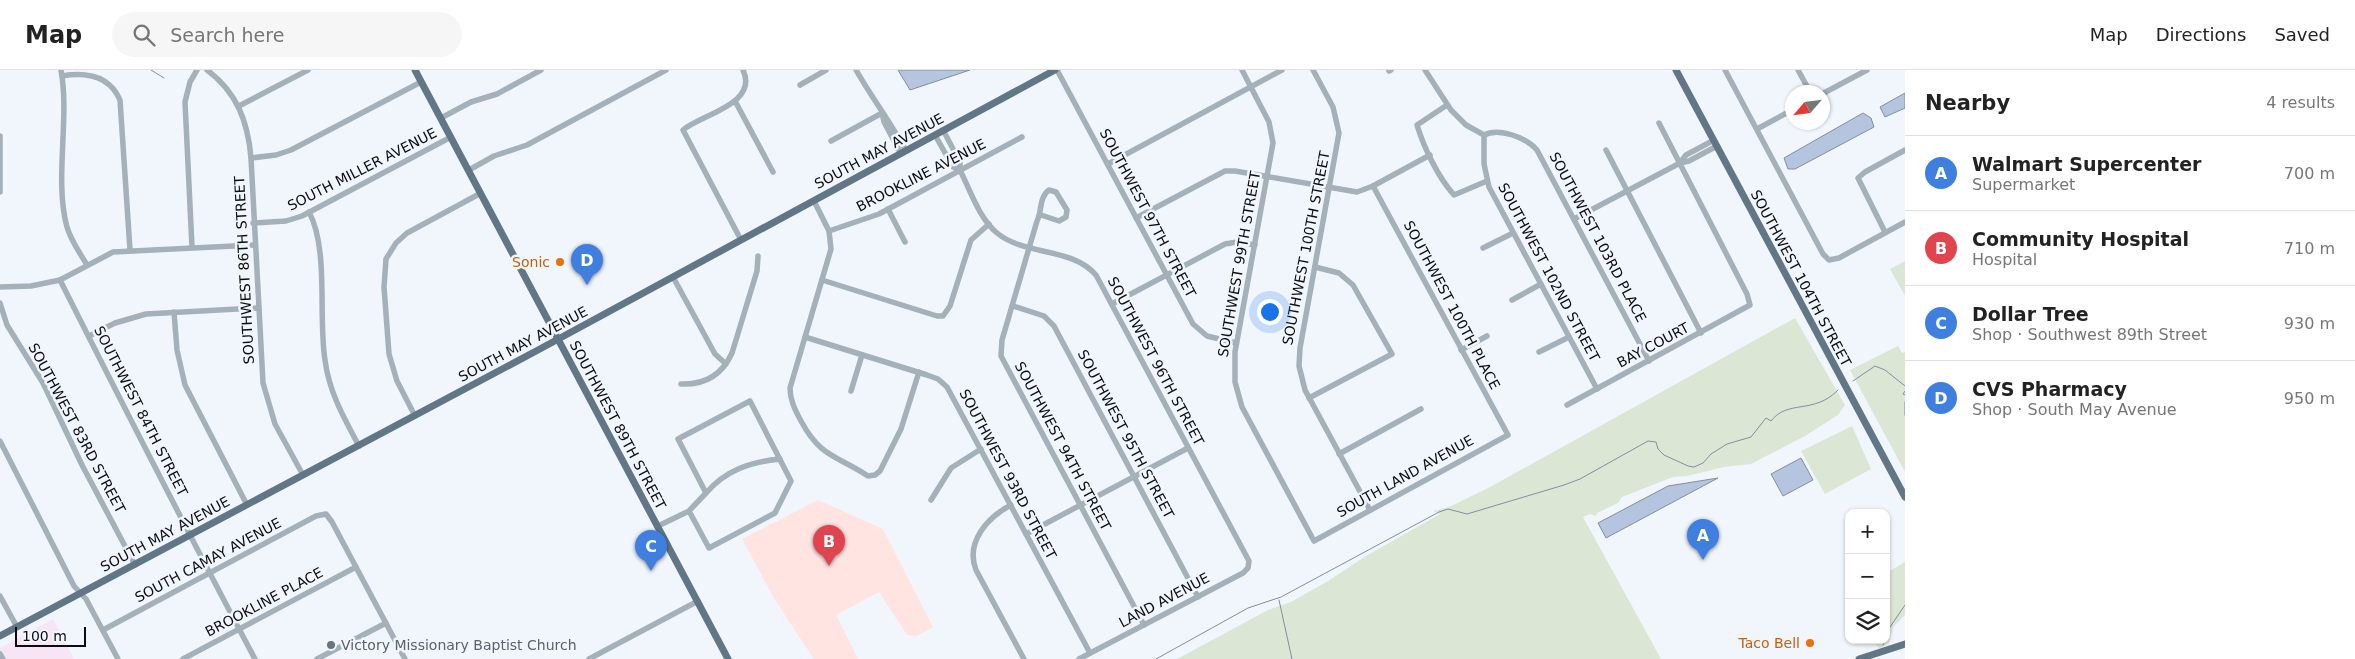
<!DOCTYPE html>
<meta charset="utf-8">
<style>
:root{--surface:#fff;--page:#f6f6f6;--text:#222;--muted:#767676;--line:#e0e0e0;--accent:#111827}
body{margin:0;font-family:"DejaVu Sans",sans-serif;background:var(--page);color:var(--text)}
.controls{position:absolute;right:15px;bottom:15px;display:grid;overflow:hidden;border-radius:10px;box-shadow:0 1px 4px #0004}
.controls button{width:45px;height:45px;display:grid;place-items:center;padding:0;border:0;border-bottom:1px solid var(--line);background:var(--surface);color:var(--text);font:25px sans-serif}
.compass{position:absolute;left:1785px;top:15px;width:45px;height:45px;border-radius:50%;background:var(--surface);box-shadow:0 1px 4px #0004;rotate:242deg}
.scale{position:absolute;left:15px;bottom:12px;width:71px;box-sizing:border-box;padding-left:5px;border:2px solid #0a0c0f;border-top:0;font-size:14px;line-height:18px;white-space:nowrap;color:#0a0c0f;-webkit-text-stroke:4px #f1f6fd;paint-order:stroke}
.you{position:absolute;left:1269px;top:241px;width:18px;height:18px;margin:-12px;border:4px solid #fff;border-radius:50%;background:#1a73e8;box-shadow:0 0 0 8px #1a73e833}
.badge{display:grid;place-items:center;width:32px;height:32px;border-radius:50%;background:var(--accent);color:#fff;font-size:16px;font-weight:700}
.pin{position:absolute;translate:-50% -41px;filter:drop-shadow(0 1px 2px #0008)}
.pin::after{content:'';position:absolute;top:26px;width:18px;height:15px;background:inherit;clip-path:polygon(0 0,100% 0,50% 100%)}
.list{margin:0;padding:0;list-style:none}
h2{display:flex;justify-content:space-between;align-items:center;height:65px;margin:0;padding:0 20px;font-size:21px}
h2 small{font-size:16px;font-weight:400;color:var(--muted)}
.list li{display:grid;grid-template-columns:32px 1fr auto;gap:15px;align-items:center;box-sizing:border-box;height:75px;padding:0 20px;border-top:1px solid var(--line)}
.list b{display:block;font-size:19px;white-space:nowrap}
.list p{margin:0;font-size:16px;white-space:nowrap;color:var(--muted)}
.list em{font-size:16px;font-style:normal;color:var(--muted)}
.icon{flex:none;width:28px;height:28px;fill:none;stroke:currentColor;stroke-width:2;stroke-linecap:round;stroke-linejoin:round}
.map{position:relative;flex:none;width:1905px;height:589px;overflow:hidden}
header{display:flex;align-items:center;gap:30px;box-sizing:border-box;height:70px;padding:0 25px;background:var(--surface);border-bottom:1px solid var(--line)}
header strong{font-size:24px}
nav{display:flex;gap:28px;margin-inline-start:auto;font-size:18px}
.search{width:350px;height:45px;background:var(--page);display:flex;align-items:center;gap:12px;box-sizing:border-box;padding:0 18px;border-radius:28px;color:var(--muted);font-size:19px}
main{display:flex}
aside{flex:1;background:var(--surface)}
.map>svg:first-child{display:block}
.education{fill:#f7e5f6}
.medical{fill:#ffe4e2}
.green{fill:#dbe7d4}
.water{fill:#b5c5e0;stroke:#828ea1}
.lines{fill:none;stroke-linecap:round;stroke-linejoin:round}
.stream{stroke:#828ea1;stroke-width:1}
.minor{stroke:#a4b0ba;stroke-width:5.5}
.major{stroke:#617787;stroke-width:7}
.food-dot{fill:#e8710a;stroke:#f1f6fd;stroke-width:2}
.worship-dot{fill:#6b7280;stroke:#f1f6fd;stroke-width:2}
.labels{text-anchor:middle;stroke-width:5;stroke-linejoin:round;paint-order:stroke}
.street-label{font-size:14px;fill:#0a0c0f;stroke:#f1f6fd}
.food-label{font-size:14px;fill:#c56008;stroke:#f1f6fd;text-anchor:end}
.worship-label{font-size:14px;fill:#5b616d;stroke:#f1f6fd;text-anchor:start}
</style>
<header>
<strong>Map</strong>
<div class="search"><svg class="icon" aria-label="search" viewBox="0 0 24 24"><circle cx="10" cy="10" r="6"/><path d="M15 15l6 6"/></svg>Search here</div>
<nav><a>Map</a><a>Directions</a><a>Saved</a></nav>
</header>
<main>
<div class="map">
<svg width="1905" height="589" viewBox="0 0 1905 589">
<rect width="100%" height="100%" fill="#f1f6fd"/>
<polygon class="education" points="53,549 74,589 0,589 0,578"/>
<polygon class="medical" points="818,430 883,459 933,557 917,566 907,565 879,522 836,545 858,589 814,589 775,530 742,469"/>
<g class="green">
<polygon points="1905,191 1905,226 1890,199"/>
<polygon points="1795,248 1845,335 1838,345 1805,366 1751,394 1724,397 1687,406 1673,407 1622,427 1618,433 1597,443 1596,446 1590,444 1583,447 1661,589 1177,589 1268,540 1291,532 1328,511 1366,486 1440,444 1433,441 1449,437 1490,417"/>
<polygon points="1898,276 1902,283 1905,282 1905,402 1850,300"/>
<polygon points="1852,356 1871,399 1825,424 1801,381"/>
<polygon points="1905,492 1905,545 1893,557 1889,573 1880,578 1876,575 1878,570 1886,570 1889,539 1886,532 1886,503"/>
</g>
<g class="water">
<polygon points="898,0 970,0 910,20"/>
<polygon points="1905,23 1905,38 1885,47 1880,37"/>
<polygon points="1863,43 1871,48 1874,57 1795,99 1788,99 1784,88"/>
<polygon points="1801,388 1813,410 1783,426 1771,404"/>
<polygon points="1718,408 1606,468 1598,453 1668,416"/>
</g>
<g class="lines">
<g class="stream">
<polyline points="151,0 164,8"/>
<polyline points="1853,311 1875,296 1885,300 1905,316"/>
<polyline points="1905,321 1903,324 1905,325"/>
<polyline points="1905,332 1905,345"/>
<polyline points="1279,530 1292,589"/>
<polyline points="1886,563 1905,535"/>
<polyline points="1883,575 1885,570"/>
<path d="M1156 589 1248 538 1281 527 1439 442 1448 439 1467 444 1564 415 1580 409 1648 371 1656 372 1658 379 1664 385 1688 396 1694 397 1703 393 1711 384 1727 374 1751 367 1766 348 1771 351C1788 329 1814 345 1838 320"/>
</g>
<g class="minor">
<path d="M61 0C70 49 54 110 67 157 71 171 80 183 87 195"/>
<path d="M207 0C237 22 248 52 251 88L263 313 275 354 303 405"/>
<path d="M856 0C872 28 891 53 906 81"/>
<polyline points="1057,0 1193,254 1207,266 1236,273"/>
<polyline points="1242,0 1269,52 1273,73 1235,282 1235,312 1242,337 1314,471 1508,365 1373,116"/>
<polyline points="1313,0 1333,37 1339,63 1300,278 1299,296 1305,320 1370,440"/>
<polyline points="1425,0 1451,40 1466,55 1484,65 1484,94 1489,117 1597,319"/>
<polyline points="1725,0 1823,184 1829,190 1839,188 1905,152"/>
<polyline points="1798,0 1810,22"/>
<polyline points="1389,1 1391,0"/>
<path d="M62 6C86 2 109 5 120 30L130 180"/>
<polyline points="800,15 826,0"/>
<polyline points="1822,24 1867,0"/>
<polyline points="735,31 773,102"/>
<path d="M1447 35 1417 55C1424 78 1438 107 1454 125L1487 111"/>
<polyline points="239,36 308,0"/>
<polyline points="882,43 884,52 901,84"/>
<polyline points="441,48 471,32 497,24 541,0"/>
<polyline points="1757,59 1792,40"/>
<path d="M943 60 960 92V100C970 120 979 148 997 163 1025 186 1072 177 1096 205L1249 491 1248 498 1243 503 1079 589"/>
<polyline points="935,65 953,97 960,100"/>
<path d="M1484 65C1499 57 1527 68 1537 80L1649 291"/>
<polyline points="0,66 0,122"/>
<polyline points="831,71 882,43"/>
<polyline points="1606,80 1701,263"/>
<polyline points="251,88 276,85 291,80 421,12"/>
<polyline points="1680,93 1686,85 1714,70"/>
<polyline points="1108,94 1282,0"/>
<polyline points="469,100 494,86 527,75 666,0"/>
<path d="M814 131 829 161 831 179 790 318C790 330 795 340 801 351 821 388 836 385 868 406L875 405 880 401 901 359 919 302"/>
<polyline points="888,139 905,172"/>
<path d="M309 142C329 179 318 247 325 290 329 322 344 348 359 376"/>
<path d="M1041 145 1059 151 1066 147 1067 140 1056 122 1049 120C1039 127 1042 142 1037 151L1002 270 1001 286 1144 555"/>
<polyline points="1136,148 1225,101 1235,101 1357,122 1373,116 1430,85"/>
<polyline points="1574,149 1680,93 1689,91 1717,76"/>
<polyline points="253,153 286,151 302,146 451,67"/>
<polyline points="829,161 879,144 1022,67"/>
<polyline points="1885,162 1858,108 1865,102 1905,80"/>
<path d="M741 170 683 60C702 44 759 34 743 0"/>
<polyline points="192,177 185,32 190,12 197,0"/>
<polyline points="1483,178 1513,163"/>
<polyline points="673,207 715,284 726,294"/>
<path d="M60 210C124 337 188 463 255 589"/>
<polyline points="822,210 937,246 943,246 950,236 971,170 989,154"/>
<polyline points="0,217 31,216 60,210 113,182 254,175"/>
<polyline points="1512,230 1541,214"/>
<polyline points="0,233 7,255 43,313 82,395 135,495"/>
<polyline points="1112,234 1225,174 1237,172 1255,175"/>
<polyline points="1013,236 1044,246 1054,256 1198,527"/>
<polyline points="174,242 177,280 185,315 247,435"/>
<polyline points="89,266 115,253 146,244 258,238"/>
<polyline points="805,267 927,305 938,309 947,317 1090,583"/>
<polyline points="1461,280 1487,266"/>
<polyline points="1539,282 1569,267"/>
<path d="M681 314C705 315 722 305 732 283L757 201 758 186"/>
<polyline points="851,321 862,285"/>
<polyline points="1309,328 1392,284 1353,215 1339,203 1315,197"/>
<polyline points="1567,335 1750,235 1747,224 1659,53"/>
<polyline points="415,346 397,311 389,284 384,217 386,189 396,173 407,163 481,123"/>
<polyline points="0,371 74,516 86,529 118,589"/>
<polyline points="1339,384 1421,339"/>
<path d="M706 423C726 400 750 392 780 389"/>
<polyline points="931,430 951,398 981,379"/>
<path d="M1011 435C988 447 965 472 976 500L1024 589"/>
<polyline points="658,456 689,441 706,423 678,369 750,331 791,411 775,443 709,478 689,441"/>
<polyline points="1026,464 1188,378"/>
<polyline points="0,526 17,557"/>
<polyline points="103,560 316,446 326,444 332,452 405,589"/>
<polyline points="0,584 3,589"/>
<polyline points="183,589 356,497"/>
<polyline points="317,589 386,553"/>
<polyline points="589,589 698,531"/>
</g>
<g class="major">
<polyline points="415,0 728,589"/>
<polyline points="1676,0 1905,427"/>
<polyline points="0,566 538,280 1055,0"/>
<polyline points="1859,589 1905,574"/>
</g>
</g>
<g class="food-dot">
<circle cx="560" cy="192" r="5"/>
<circle cx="1810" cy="573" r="5"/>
</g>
<circle class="worship-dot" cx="331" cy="575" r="5"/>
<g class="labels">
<g class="street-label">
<text transform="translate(879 81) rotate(-28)" y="5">SOUTH MAY AVENUE</text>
<text transform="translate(362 99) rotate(-27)" y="5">SOUTH MILLER AVENUE</text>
<text transform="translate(921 105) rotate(-27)" y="5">BROOKLINE AVENUE</text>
<text transform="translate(1148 143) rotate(62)" y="5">SOUTHWEST 97TH STREET</text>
<text transform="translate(1598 167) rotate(62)" y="5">SOUTHWEST 103RD PLACE</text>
<text transform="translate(1306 178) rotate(-79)" y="5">SOUTHWEST 100TH STREET</text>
<text transform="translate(1239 194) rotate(-80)" y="5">SOUTHWEST 99TH STREET</text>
<text transform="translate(244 200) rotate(-93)" y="5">SOUTHWEST 86TH STREET</text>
<text transform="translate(1549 202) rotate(62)" y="5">SOUTHWEST 102ND STREET</text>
<text transform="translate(1801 208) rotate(62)" y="5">SOUTHWEST 104TH STREET</text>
<text transform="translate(1452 235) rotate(62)" y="5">SOUTHWEST 100TH PLACE</text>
<text transform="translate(523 274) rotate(-28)" y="5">SOUTH MAY AVENUE</text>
<text transform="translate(1653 275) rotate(-28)" y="5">BAY COURT</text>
<text transform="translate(1156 291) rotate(62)" y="5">SOUTHWEST 96TH STREET</text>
<text transform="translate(141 341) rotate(63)" y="5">SOUTHWEST 84TH STREET</text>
<text transform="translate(618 355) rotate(62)" y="5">SOUTHWEST 89TH STREET</text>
<text transform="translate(77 358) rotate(62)" y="5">SOUTHWEST 83RD STREET</text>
<text transform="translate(1126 364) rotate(62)" y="5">SOUTHWEST 95TH STREET</text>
<text transform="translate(1063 376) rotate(62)" y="5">SOUTHWEST 94TH STREET</text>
<text transform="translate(1008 404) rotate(62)" y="5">SOUTHWEST 93RD STREET</text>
<text transform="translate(1405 406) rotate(-29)" y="5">SOUTH LAND AVENUE</text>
<text transform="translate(165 464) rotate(-28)" y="5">SOUTH MAY AVENUE</text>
<text transform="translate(208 490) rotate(-28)" y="5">SOUTH CAMAY AVENUE</text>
<text transform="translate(1164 530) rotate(-28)" y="5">LAND AVENUE</text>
<text transform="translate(264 532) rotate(-28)" y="5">BROOKLINE PLACE</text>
</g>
<g class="food-label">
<text x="550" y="197">Sonic</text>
<text x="1800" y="578">Taco Bell</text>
</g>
<g class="worship-label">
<text x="341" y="580">Victory Missionary Baptist Church</text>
</g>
</g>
</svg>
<div class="controls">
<button>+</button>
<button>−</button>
<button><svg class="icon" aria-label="layers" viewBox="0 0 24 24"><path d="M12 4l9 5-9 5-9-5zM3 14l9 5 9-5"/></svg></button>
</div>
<svg class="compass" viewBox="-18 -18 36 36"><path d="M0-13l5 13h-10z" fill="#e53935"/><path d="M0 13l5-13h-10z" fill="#767676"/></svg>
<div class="scale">100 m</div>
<div class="you"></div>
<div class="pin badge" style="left:1703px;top:490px;background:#3f7fe0">A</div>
<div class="pin badge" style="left:829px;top:496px;background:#e0444e">B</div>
<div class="pin badge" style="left:651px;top:501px;background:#3f7fe0">C</div>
<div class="pin badge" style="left:587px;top:215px;background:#3f7fe0">D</div>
</div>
<aside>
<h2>Nearby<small>4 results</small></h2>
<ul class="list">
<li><span class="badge" style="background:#3f7fe0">A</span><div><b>Walmart Supercenter</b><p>Supermarket</p></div><em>700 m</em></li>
<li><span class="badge" style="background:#e0444e">B</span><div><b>Community Hospital</b><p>Hospital</p></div><em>710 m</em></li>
<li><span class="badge" style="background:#3f7fe0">C</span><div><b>Dollar Tree</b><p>Shop · Southwest 89th Street</p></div><em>930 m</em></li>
<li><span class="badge" style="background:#3f7fe0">D</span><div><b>CVS Pharmacy</b><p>Shop · South May Avenue</p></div><em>950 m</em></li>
</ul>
</aside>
</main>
